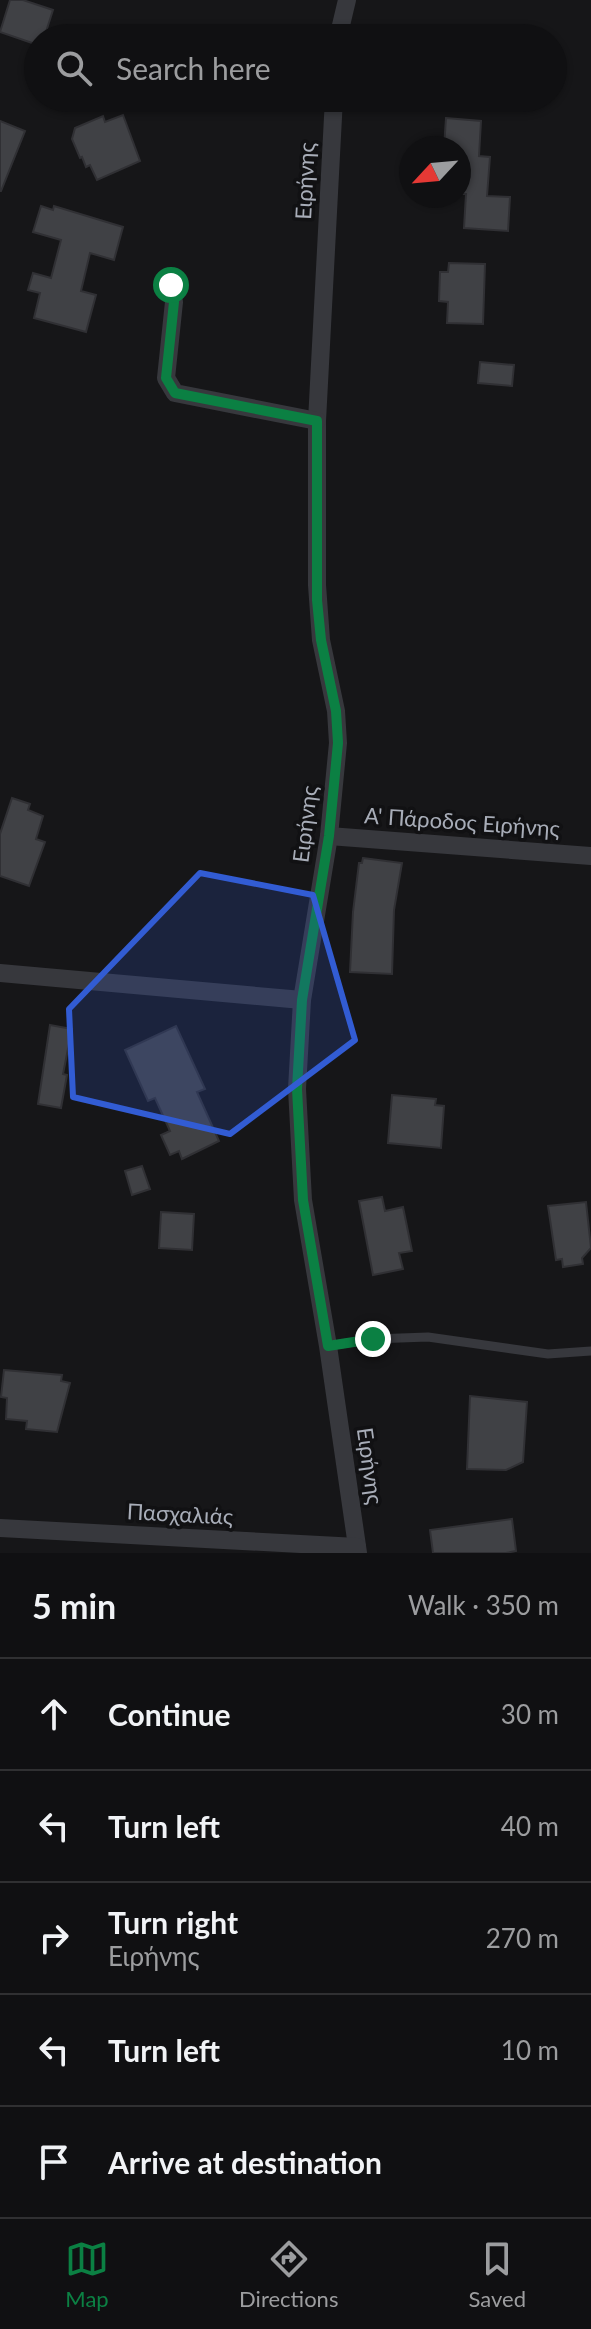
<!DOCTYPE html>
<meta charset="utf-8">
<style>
:root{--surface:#101012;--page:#1e1e20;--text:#f1f3f6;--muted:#9c9d9f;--line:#303032;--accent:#0b8043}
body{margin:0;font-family:Lato,sans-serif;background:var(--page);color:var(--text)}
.compass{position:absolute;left:399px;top:136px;width:72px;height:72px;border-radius:50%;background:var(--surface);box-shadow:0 2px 6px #0004;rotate:244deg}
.stop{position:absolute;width:24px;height:24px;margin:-18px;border:6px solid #0b8043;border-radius:50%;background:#fff}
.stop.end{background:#0b8043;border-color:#fff;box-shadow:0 2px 8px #0008}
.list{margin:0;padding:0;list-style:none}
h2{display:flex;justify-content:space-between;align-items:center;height:104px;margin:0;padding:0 32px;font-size:34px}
h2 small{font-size:26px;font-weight:400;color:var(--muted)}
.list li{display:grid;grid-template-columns:52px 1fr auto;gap:24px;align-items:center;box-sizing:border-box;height:112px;padding:0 32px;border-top:2px solid var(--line)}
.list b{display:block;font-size:30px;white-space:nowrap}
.list p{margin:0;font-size:26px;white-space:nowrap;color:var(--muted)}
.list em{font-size:26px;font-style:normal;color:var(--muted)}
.icon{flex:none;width:44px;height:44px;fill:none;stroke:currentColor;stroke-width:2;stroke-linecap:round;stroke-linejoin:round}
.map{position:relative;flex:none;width:591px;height:1553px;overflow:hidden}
.search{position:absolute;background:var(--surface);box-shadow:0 2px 6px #0004;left:24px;right:24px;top:24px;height:88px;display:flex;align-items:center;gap:20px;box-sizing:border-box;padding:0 28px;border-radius:44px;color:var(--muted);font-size:30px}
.sheet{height:664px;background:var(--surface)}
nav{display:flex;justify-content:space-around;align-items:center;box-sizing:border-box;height:112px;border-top:2px solid var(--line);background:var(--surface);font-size:22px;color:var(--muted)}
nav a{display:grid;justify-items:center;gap:4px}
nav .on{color:var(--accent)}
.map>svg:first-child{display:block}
.building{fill:#404145;stroke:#303034;stroke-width:2}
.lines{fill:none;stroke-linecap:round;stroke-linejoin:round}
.lane{stroke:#37383d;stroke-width:9}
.street{stroke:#37383d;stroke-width:18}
.route{stroke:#0b8043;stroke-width:10}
.marked{fill:#325cd3;fill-opacity:0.2;stroke:#325cd3;stroke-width:6;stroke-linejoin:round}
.labels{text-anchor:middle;stroke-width:7;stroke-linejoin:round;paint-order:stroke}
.street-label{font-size:22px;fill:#a8adb8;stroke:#111113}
</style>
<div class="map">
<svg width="591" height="1553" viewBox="0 0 591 1553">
<rect width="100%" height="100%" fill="#161618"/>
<g class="building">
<polygon points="10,0 23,0 53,10 44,38 38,38 38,45 0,32"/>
<polygon points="123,115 140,161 97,180 90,165 86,167 82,157 80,158 72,139 75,128 103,116 105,122"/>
<polygon points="446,118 481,121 479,156 490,157 487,196 510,197 508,231 464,228 466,194 459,194 459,148 444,148"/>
<polygon points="0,121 25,131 1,191 0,191"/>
<polygon points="41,206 53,210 54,206 123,227 114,260 90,253 81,291 96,295 86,332 34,318 40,293 28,290 33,273 51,278 61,240 33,232"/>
<polygon points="449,263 485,264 483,324 447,323 448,302 439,301 440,272 448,272"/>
<polygon points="480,362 514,365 512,386 478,383"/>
<polygon points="12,798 30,804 28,810 43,816 36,839 45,842 29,886 0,876 0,834"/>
<polygon points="363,858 402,863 394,910 392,974 350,972 353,912 359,863 362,863"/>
<polygon points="50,1025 72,1029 63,1074 67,1075 61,1108 38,1104"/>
<polygon points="176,1026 205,1089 197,1092 219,1141 182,1159 179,1151 170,1155 161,1135 170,1131 155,1098 148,1101 125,1050"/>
<polygon points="392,1095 436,1099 435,1105 444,1106 441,1148 388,1143"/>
<polygon points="142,1166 150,1189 132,1195 125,1171"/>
<polygon points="382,1197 385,1211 403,1207 412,1251 399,1253 403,1269 373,1275 359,1201"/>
<polygon points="586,1202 591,1248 582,1258 583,1264 563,1267 562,1259 556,1260 548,1206"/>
<polygon points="161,1212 194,1214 192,1250 159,1248"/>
<polygon points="4,1370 62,1375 61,1381 70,1383 57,1432 26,1429 27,1421 6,1419 7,1398 1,1397"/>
<polygon points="470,1396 527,1402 523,1462 506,1470 467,1469"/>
<polygon points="512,1519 516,1551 506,1553 433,1553 430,1530"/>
</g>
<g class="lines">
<polyline class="lane" points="328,1346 373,1339 428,1337 548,1354 591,1351"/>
<g class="street">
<polyline points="338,38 347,0"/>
<polyline points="334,98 317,421 317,585 321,640 336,711 338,743 329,836 302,1000 297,1089 303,1200 328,1346 358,1553"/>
<polyline points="171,285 174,302 166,378 175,393 317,421"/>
<polyline points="329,836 591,856"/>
<polyline points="0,973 302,1000"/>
<polyline points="0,1528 357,1547"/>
</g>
</g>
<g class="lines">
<polyline class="route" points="171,285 174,302 166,378 175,393 317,421 317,600 321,640 336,711 338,743 329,836 302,1000 297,1089 303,1200 328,1346 373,1339"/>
</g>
<path class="marked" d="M200 873 313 895 355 1040 230 1134 73 1097 69 1009Z"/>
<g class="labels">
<g class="street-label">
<text transform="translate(305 181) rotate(-87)" y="8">Ειρήνης</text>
<text transform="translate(462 822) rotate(4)" y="8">A' Πάροδος Ειρήνης</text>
<text transform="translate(305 824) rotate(-83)" y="8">Ειρήνης</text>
<text transform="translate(370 1466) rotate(82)" y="8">Ειρήνης</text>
<text transform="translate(180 1514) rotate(3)" y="8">Πασχαλιάς</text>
</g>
</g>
</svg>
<svg class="compass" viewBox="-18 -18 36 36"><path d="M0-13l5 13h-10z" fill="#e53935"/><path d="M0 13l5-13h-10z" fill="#9c9d9f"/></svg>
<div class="stop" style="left:171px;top:285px"></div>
<div class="stop end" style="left:373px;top:1339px"></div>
<div class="search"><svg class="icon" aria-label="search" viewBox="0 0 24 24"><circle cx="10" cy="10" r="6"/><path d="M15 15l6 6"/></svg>Search here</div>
</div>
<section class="sheet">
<h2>5 min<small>Walk · 350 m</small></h2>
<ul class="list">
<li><svg class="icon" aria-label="ahead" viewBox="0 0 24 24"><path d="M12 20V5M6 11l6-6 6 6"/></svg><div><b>Continue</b></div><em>30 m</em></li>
<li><svg class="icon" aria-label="left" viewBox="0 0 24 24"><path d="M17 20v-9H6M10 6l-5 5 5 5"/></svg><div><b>Turn left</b></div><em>40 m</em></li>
<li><svg class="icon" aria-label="right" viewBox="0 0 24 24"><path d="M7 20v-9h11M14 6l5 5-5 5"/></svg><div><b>Turn right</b><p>Ειρήνης</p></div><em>270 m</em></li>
<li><svg class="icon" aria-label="left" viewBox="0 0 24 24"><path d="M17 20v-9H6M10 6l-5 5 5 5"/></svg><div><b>Turn left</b></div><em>10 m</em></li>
<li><svg class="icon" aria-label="arrive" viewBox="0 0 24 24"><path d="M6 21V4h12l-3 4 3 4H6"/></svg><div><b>Arrive at destination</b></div></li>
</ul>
</section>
<nav>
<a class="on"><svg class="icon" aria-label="map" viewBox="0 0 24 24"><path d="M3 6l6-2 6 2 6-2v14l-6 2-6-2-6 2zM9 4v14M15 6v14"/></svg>Map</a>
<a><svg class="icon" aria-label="directions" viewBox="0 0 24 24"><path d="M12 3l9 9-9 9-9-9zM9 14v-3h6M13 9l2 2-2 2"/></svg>Directions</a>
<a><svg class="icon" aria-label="saved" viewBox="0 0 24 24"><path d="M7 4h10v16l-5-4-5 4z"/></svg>Saved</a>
</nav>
